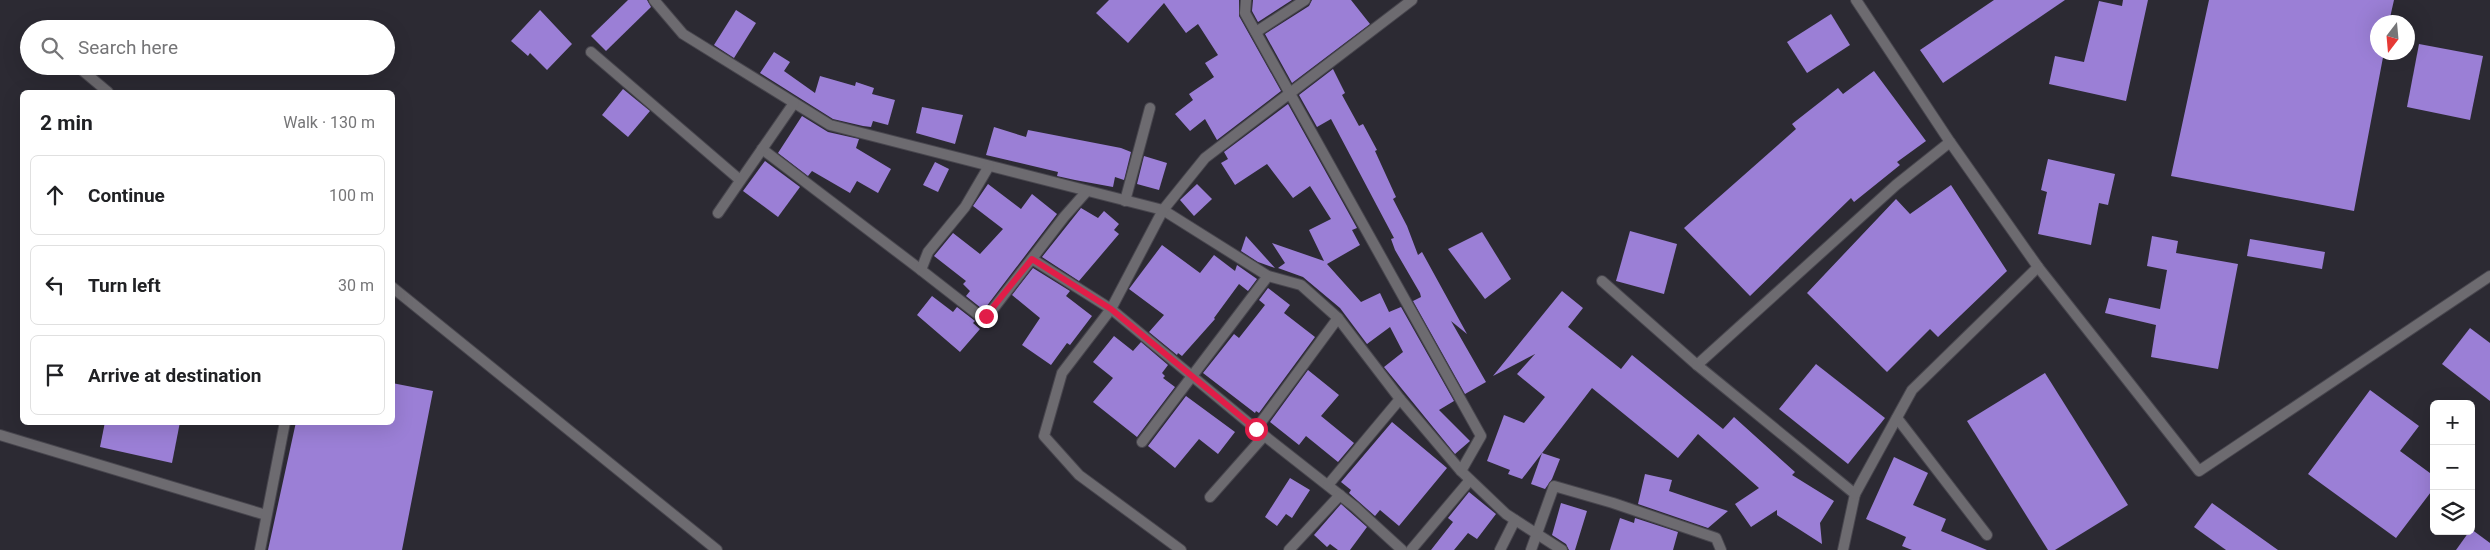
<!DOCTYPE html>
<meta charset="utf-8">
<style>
:root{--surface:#fff;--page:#f2f2f2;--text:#202124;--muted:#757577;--line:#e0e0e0}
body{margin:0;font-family:Roboto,sans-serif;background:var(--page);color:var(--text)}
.controls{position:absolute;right:15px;bottom:15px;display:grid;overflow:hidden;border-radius:8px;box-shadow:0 5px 20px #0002}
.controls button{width:45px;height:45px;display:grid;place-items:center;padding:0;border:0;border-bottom:1px solid var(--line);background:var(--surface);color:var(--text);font:25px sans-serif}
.compass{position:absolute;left:2370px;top:15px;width:45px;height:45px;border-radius:50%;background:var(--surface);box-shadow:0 5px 20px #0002;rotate:196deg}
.stop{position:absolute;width:15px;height:15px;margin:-11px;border:4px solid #e11d48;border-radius:50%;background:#fff}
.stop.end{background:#e11d48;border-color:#fff;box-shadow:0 1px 5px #0008}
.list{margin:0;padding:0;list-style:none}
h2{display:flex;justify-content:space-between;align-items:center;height:65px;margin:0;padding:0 20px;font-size:21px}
h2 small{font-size:16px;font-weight:400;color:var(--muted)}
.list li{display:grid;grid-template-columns:32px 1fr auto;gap:15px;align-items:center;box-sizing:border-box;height:80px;margin:0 10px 10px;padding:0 10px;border:1px solid var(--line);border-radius:8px}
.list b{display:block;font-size:19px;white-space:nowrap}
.list em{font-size:16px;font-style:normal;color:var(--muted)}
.icon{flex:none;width:28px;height:28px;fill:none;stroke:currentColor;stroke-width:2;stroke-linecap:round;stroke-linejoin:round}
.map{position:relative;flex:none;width:2490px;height:550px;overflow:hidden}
.search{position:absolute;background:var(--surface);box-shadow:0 5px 20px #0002;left:20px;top:20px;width:375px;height:55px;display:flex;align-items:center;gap:12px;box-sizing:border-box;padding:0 18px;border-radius:28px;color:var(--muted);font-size:19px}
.panel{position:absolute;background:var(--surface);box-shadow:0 5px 20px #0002;left:20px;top:90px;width:375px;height:335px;border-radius:8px}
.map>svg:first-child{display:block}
.building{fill:#9b7fd6}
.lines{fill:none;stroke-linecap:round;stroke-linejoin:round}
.street-casing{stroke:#48464e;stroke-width:12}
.street{stroke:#6d6b70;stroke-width:10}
.route{stroke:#e11d48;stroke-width:6}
</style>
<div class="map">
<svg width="2490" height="550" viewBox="0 0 2490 550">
<rect width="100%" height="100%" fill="#2c2a33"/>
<g class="building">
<polygon points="628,0 647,0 651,7 606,51 591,36"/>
<polygon points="1109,0 1239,0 1239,16 1281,91 1217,140 1205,119 1190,131 1175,114 1193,100 1189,94 1214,77 1205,63 1218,55 1198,24 1186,33 1164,3 1128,43 1096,13"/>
<polygon points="1253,0 1292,0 1258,22 1252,11"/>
<polygon points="1312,0 1351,0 1370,24 1292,83 1265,34 1309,6"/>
<polygon points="1994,0 2065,0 1943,83 1920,50"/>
<polygon points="2123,0 2148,0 2126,101 2049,84 2055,56 2084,62 2099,1 2122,6"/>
<polygon points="2209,0 2394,0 2389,22 2378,22 2378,52 2384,52 2354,211 2171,176"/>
<polygon points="540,10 572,44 547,70 530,53 528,56 511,41"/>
<polygon points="736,10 756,23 734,58 714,45"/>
<polygon points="1831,14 1850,45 1807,73 1787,42"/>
<polygon points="2419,44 2483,56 2470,120 2407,107"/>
<polygon points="774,52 790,62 784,71 815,93 820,76 855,86 856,82 874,88 872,94 895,100 888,125 873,121 871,127 863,126 833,119 760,73"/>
<polygon points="1333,69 1345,93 1342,95 1359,126 1363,124 1377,150 1375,151 1396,197 1393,199 1407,226 1418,255 1422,252 1467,334 1451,321 1486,382 1465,394 1413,301 1421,297 1420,293 1395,250 1391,239 1394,238 1331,119 1317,127 1299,95"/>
<polygon points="1874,71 1926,141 1897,162 1900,165 1854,202 1851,198 1750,296 1684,228 1796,129 1792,124 1838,88 1843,94"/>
<polygon points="623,89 650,111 628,137 602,115"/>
<polygon points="1288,104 1357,228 1352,230 1360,245 1327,264 1361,302 1380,293 1389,312 1401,307 1454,401 1439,410 1470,441 1455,454 1384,367 1403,352 1390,327 1367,344 1340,308 1303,277 1278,268 1285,263 1272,243 1324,261 1309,230 1331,219 1310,186 1293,198 1267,164 1235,185 1221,163 1228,159 1224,152"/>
<polygon points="922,107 963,115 955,144 916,133"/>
<polygon points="802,116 828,132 859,139 856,148 891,169 878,193 857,181 850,193 812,171 808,176 778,153"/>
<polygon points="994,127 1026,137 1028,130 1121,148 1131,152 1124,180 1115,177 1113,187 1075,180 1057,176 1058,172 986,155"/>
<polygon points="1144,156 1167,163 1159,190 1137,184"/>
<polygon points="2048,159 2115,174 2108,205 2099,203 2091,245 2038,234 2047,192 2041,190"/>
<polygon points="765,161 800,187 778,217 743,191"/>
<polygon points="935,162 949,169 938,192 923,185"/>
<polygon points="988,184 1021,209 1032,194 1057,214 986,307 981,308 966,296 970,291 963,284 966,281 934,256 953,233 980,254 1003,229 973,206"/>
<polygon points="1197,184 1212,199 1194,216 1180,200"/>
<polygon points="1951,185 2007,271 1938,337 1930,329 1887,372 1807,293 1896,199 1910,214"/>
<polygon points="1081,208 1098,218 1104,211 1119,224 1114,230 1119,234 1079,281 1042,257"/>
<polygon points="1630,231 1677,244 1664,294 1616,281"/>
<polygon points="1482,232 1511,279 1485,299 1448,249"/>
<polygon points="1246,236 1275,268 1258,262 1241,251"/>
<polygon points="2152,236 2178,241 2176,253 2238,264 2218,369 2151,357 2156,325 2105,313 2109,298 2160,309 2167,270 2147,266"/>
<polygon points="2250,239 2325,252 2322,269 2247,256"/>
<polygon points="1162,245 1200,273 1214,255 1235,271 1237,265 1257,279 1248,291 1239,284 1214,318 1215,319 1182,356 1178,353 1177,355 1149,332 1164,315 1129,289"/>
<polygon points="1033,268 1070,291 1066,296 1092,316 1070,345 1067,343 1051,365 1022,345 1040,318 1012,295"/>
<polygon points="1268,288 1290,305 1284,313 1315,337 1259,413 1256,411 1255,413 1203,373 1234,334 1239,338 1265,305 1259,300"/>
<polygon points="1562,291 1583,308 1568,327 1621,369 1632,355 1723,429 1734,417 1795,472 1792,475 1834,501 1820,523 1822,544 1777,515 1777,510 1751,527 1735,504 1759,488 1698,434 1678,458 1592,388 1522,479 1508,474 1510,470 1487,461 1504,415 1524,423 1545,397 1517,374 1535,354 1493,376"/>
<polygon points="932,296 953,312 957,307 975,321 973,323 980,329 960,352 917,315"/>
<polygon points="2470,328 2490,343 2490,401 2442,364"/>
<polygon points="1114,336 1133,351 1141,342 1168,365 1162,373 1165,376 1163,378 1175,387 1137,437 1093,402 1113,378 1093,362"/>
<polygon points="1816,364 1885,418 1848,464 1779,409"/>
<polygon points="1308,370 1339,395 1321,416 1354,443 1338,462 1306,436 1299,445 1270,422"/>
<polygon points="2045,373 2128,505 2055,550 2048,550 1967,421"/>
<polygon points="392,383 433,391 402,550 268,550 296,422 392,422"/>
<polygon points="2370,390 2419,426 2400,451 2434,476 2434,488 2396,538 2308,474"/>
<polygon points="1186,396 1235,432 1218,454 1199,439 1175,468 1148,446"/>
<polygon points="105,422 180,422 172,463 100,447"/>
<polygon points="1392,422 1447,468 1399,526 1380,510 1375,516 1349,493 1351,490 1341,482"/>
<polygon points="1542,453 1560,459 1552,479 1545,489 1531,484"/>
<polygon points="1894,457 1928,473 1913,505 1946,519 1941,531 1987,550 1912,550 1902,546 1906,537 1866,519"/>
<polygon points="1645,474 1672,480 1669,491 1728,511 1708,528 1638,504"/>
<polygon points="1290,478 1310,490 1292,518 1286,514 1277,526 1265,517"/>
<polygon points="1469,492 1496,514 1477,539 1468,533 1454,550 1431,550 1453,522 1448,518"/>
<polygon points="1561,503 1587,511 1575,550 1569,550 1566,544 1552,535"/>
<polygon points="2212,503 2278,550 2226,550 2194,527"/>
<polygon points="1341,504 1367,527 1350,550 1338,550 1330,544 1327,547 1314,535"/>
<polygon points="1620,518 1634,523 1635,518 1678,532 1673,550 1610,550"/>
<polygon points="2471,529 2490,543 2490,550 2456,550"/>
</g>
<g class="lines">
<g class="street-casing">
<g id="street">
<polyline points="654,0 683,34 830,125 1163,210 1268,276 1301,285 1338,318 1400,399 1461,471 1506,514 1562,550"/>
<polyline points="1246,0 1245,13 1481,436 1461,471"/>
<polyline points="1856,0 1950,142 2038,267 2199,471 2490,276"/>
<polyline points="1256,32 1305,0"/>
<polyline points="591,52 740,180"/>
<polyline points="77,66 108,92"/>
<polyline points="762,149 921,270"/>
<polyline points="989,166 965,207 928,252 921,270 980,316 990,313 1064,217 1087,191"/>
<polyline points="1125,201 1150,108"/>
<polyline points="718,213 794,103"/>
<polyline points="1032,259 1111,309 1256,429 1355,507 1402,550"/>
<polyline points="1602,281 1697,365 1855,494 1843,550"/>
<polyline points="392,287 717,550"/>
<polyline points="1697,365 1896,185 1950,142"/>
<polyline points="1897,418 1987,535"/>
<polyline points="1256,429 1338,318"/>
<polyline points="0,435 266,515"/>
<polyline points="1142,442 1268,276"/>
<polyline points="1328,485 1400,399"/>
<polyline points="1855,494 1912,390 2038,267"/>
<polyline points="1210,497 1264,436"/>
<polyline points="260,550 285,422"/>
<polyline points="1181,550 1079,475 1044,436 1062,373 1111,309 1163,210 1205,158 1412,0"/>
<polyline points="1289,550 1340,495"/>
<polyline points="1411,550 1470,480"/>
<polyline points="1500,550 1515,520"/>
<polyline points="1531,550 1554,486 1613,503 1716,538 1721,550"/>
</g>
</g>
<use href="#street" class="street"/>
</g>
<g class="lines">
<polyline class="route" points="986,316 1032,259 1111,309 1256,429"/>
</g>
</svg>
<div class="controls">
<button>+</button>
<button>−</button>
<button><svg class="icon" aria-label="layers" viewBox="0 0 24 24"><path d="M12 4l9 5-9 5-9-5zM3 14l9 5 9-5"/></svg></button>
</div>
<svg class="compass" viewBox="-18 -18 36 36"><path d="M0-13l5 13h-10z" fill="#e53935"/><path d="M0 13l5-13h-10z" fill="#757577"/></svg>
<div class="stop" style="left:1256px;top:429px"></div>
<div class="stop end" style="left:986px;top:316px"></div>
<div class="search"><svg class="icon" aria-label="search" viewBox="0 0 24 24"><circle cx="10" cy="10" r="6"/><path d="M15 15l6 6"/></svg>Search here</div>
<section class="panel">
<h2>2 min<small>Walk · 130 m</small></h2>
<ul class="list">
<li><svg class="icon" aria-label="ahead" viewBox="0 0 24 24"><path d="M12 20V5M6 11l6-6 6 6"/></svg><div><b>Continue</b></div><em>100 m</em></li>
<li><svg class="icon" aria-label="left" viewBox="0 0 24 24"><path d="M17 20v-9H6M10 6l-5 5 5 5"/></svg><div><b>Turn left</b></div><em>30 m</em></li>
<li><svg class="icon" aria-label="arrive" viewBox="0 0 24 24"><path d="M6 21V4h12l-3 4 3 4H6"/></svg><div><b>Arrive at destination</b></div></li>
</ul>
</section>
</div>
